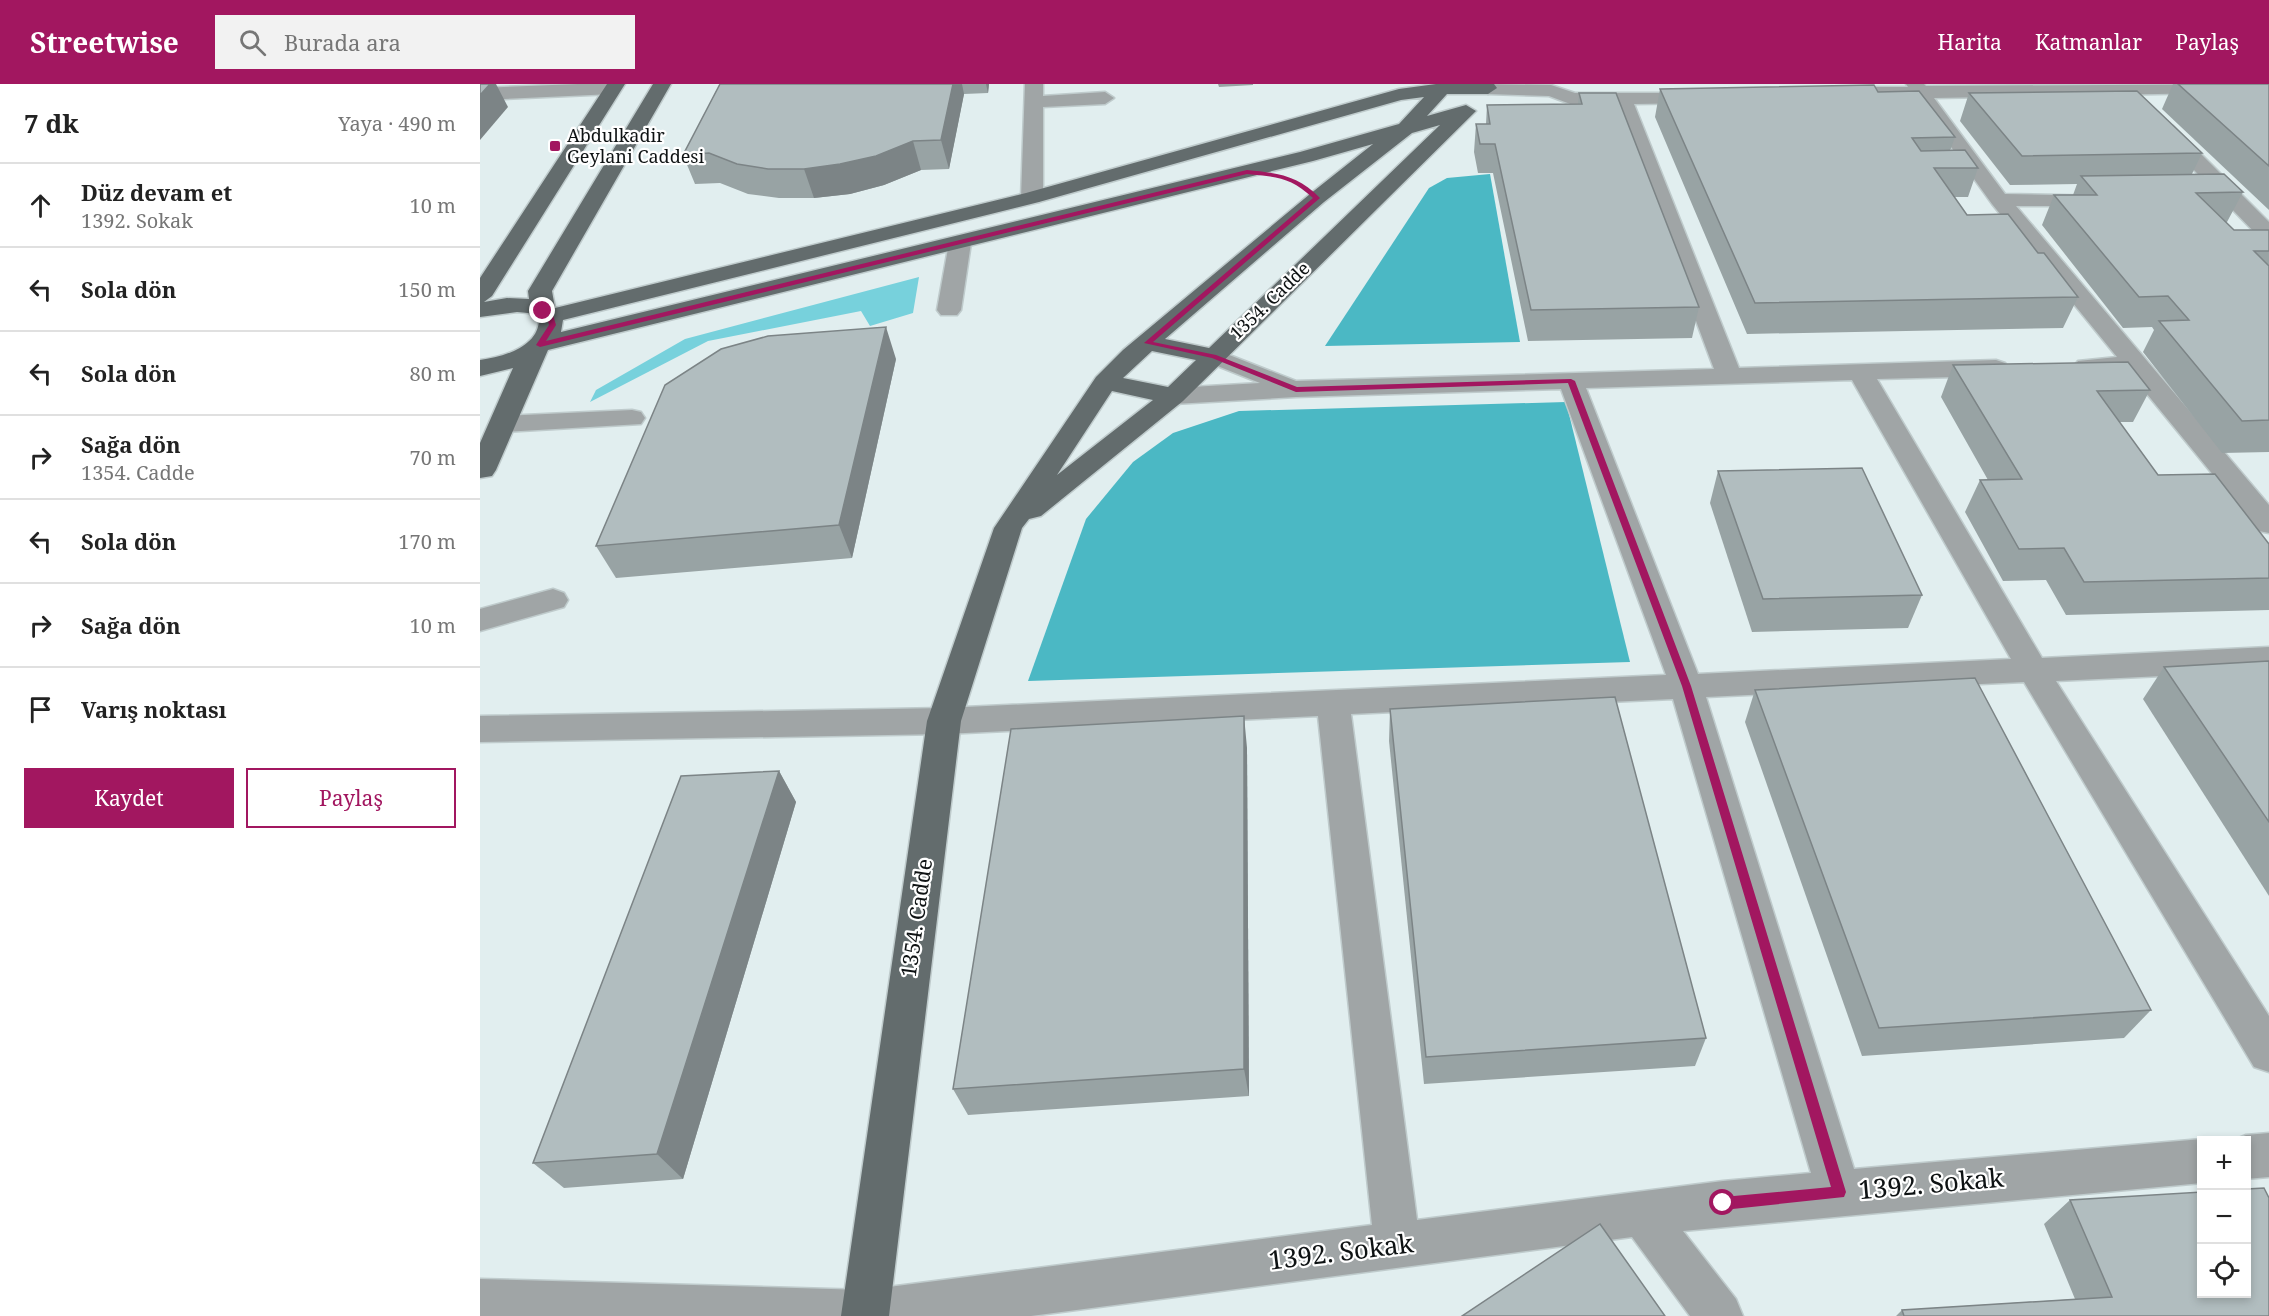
<!DOCTYPE html>
<html lang="tr">
<meta charset="utf-8">
<style>
:root{--surface:#fff;--page:#f2f2f2;--text:#222;--muted:#767676;--line:#e0e0e0;--accent:#a21760}
body{margin:0;font-family:"Noto Serif",serif;background:var(--page);color:var(--text)}
.controls{position:absolute;right:18px;bottom:18px;display:grid;overflow:hidden;border-radius:0px;box-shadow:0 3px 9px #0003}
.controls button{width:54px;height:54px;display:grid;place-items:center;padding:0;border:0;border-bottom:2px solid var(--line);background:var(--surface);color:var(--text);font:30px sans-serif}
.stop{position:absolute;width:18px;height:18px;margin:-14px;border:4px solid #a21760;border-radius:50%;background:#fff}
.stop.end{background:#a21760;border-color:#fff;box-shadow:0 2px 6px #0008}
.list{margin:0;padding:0;list-style:none}
h2{display:flex;justify-content:space-between;align-items:center;height:78px;margin:0;padding:0 24px;font-size:26px}
h2 small{font-size:20px;font-weight:400;color:var(--muted)}
.list li{display:grid;grid-template-columns:39px 1fr auto;gap:18px;align-items:center;box-sizing:border-box;height:84px;padding:0 24px;border-top:2px solid var(--line)}
.list b{display:block;font-size:22px;white-space:nowrap}
.list p{margin:0;font-size:20px;white-space:nowrap;color:var(--muted)}
.list em{font-size:20px;font-style:normal;color:var(--muted)}
.actions{display:flex;gap:12px;padding:18px 24px}
.actions a{flex:1;padding:14px 0;border:2px solid var(--accent);border-radius:0px;text-align:center;font-size:21px;color:var(--accent)}
.actions .main{background:var(--accent);color:#fff}
.icon{flex:none;width:33px;height:33px;fill:none;stroke:currentColor;stroke-width:2;stroke-linecap:round;stroke-linejoin:round}
.map{position:relative;flex:none;width:1789px;height:1232px;overflow:hidden}
header{display:flex;align-items:center;gap:36px;box-sizing:border-box;height:84px;padding:0 30px;background:var(--accent);color:#fff}
header strong{font-size:28px}
nav{display:flex;gap:33px;margin-inline-start:auto;font-size:21px}
.search{width:420px;height:54px;background:var(--page);display:flex;align-items:center;gap:15px;box-sizing:border-box;padding:0 21px;border-radius:0px;color:var(--muted);font-size:22px}
main{display:flex}
aside{flex:1;background:var(--surface)}
.map>svg:first-child{display:block}
.green{fill:#77d1dc}
.forest{fill:#4bb8c4}
.lines{fill:none;stroke-linecap:round;stroke-linejoin:round}
.minor-casing{stroke:#bfcbcc;stroke-width:3}
.major-casing{stroke:#bfcbcc;stroke-width:3}
.minor{fill:#a0a5a6;fill-rule:evenodd}
.major{fill:#636c6d;fill-rule:evenodd}
.wall{fill:#98a3a4}
.shaded-wall{fill:#7c8486}
.building{fill:#b1bdbf;stroke:#7c8486;stroke-width:1.5}
.route{fill:#a21760}
.poi-dot{fill:#a21760;stroke:#fff;stroke-width:2}
.labels{text-anchor:middle;stroke-width:4.5;stroke-linejoin:round;paint-order:stroke}
.far-poi-label{font-size:18px;fill:#0e1213;stroke:#fff;text-anchor:start}
.far-street-label{font-size:18px;fill:#0e1213;stroke:#fff}
.street-label{font-size:21px;fill:#0e1213;stroke:#fff}
.near-street-label{font-size:26px;fill:#0e1213;stroke:#fff}
</style>
<header>
<strong>Streetwise</strong>
<div class="search"><svg class="icon" aria-label="search" viewBox="0 0 24 24"><circle cx="10" cy="10" r="6"/><path d="M15 15l6 6"/></svg>Burada ara</div>
<nav><a>Harita</a><a>Katmanlar</a><a>Paylaş</a></nav>
</header>
<main>
<aside>
<h2>7 dk<small>Yaya · 490 m</small></h2>
<ul class="list">
<li><svg class="icon" aria-label="ahead" viewBox="0 0 24 24"><path d="M12 20V5M6 11l6-6 6 6"/></svg><div><b>Düz devam et</b><p>1392. Sokak</p></div><em>10 m</em></li>
<li><svg class="icon" aria-label="left" viewBox="0 0 24 24"><path d="M17 20v-9H6M10 6l-5 5 5 5"/></svg><div><b>Sola dön</b></div><em>150 m</em></li>
<li><svg class="icon" aria-label="left" viewBox="0 0 24 24"><path d="M17 20v-9H6M10 6l-5 5 5 5"/></svg><div><b>Sola dön</b></div><em>80 m</em></li>
<li><svg class="icon" aria-label="right" viewBox="0 0 24 24"><path d="M7 20v-9h11M14 6l5 5-5 5"/></svg><div><b>Sağa dön</b><p>1354. Cadde</p></div><em>70 m</em></li>
<li><svg class="icon" aria-label="left" viewBox="0 0 24 24"><path d="M17 20v-9H6M10 6l-5 5 5 5"/></svg><div><b>Sola dön</b></div><em>170 m</em></li>
<li><svg class="icon" aria-label="right" viewBox="0 0 24 24"><path d="M7 20v-9h11M14 6l5 5-5 5"/></svg><div><b>Sağa dön</b></div><em>10 m</em></li>
<li><svg class="icon" aria-label="arrive" viewBox="0 0 24 24"><path d="M6 21V4h12l-3 4 3 4H6"/></svg><div><b>Varış noktası</b></div></li>
</ul>
<div class="actions"><a class="main">Kaydet</a><a>Paylaş</a></div>
</aside>
<div class="map">
<svg width="1789" height="1232" viewBox="0 0 1789 1232">
<rect width="100%" height="100%" fill="#e1eeef"/>
<polygon class="green" points="439,193 433,229 390,242 381,227 228,257 110,318 116,306 205,255"/>
<g class="forest">
<polygon points="1010,90 1040,258 845,262 949,104 967,94"/>
<polygon points="1086,318 1150,578 548,597 606,435 653,378 693,349 759,327"/>
</g>
<g class="lines">
<g class="minor-casing">
<g id="minor">
<polygon points="98,0 139,0 142,4 133,10 0,16 0,4"/>
<polygon points="545,0 563,0 563,12 625,8 634,14 625,20 563,23 563,114 559,118 545,118 541,114"/>
<path d="M1002 0 1071 1 1095 9H1230L1232 13 1230 17 1223 19 1154 20 1259 284 1516 276 1525 279 1529 284 1525 289 1516 292 1397 295 1562 574 1789 563V587L1576 597 1789 932V988L1774 983 1544 598 1226 613 1374 1085 1722 1055 1725 1056H1722V1099L1203 1147 1256 1215 1263 1232H1210L1152 1153 551 1232H0V1195L385 1206 892 1141 838 632 464 650 0 658V632L464 624 1186 591 1081 305 816 313 694 320 685 317 681 312 685 307 694 304 780 299 725 277 722 272 725 267 734 265 816 297 1234 285 1135 20 1093 21 1069 12 1008 10 999 4ZM1372 296 1531 575 1218 590 1106 304ZM1193 615 1331 1089 1243 1097 937 1136 871 630Z"/>
<polygon points="1426,0 1444,0 1446,2 1789,0 1789,8 1454,14 1525,110 1626,112 1630,116 1626,120 1619,122 1536,122 1789,421 1789,449 1779,447 1649,288 1607,290 1598,287 1594,282 1598,277 1637,273 1512,120 1436,14 1395,15 1386,9 1395,3 1428,3"/>
<polygon points="1686,40 1693,42 1789,138 1789,157 1781,155 1679,50 1676,46 1679,42"/>
<polygon points="480,152 488,154 491,159 481,226 477,231 461,231 457,226 469,159 472,154"/>
<polygon points="152,326 161,328 165,334 161,340 23,348 14,346 10,340 14,334 23,332"/>
<polygon points="73,505 84,509 88,516 84,523 0,547 0,525"/>
<polygon points="1789,1049 1789,1093 1766,1095 1766,1056 1754,1056 1766,1051"/>
</g>
</g>
<g class="major-casing">
<path id="major" d="M127 0H145L12 212 4 218 27 214 49 215 48 207 173 0H191L72 207 75 224 546 109 919 5 956 0H1014L1017 4 1008 10H967L947 32 986 21 996 27 703 317 561 432 549 435 542 444 481 637 409 1232H361L447 637 514 444 616 293 643 266 830 110 893 60 833 77 68 266 16 386 12 392 0 394V359L33 284 0 292V276C23 273 59 263 59 235L48 229 37 228 0 233V194ZM944 13 919 40 820 68 81 248 83 236 559 118 921 16ZM960 41 729 264 685 255 844 118 932 49ZM672 267 716 276 688 303 643 294ZM632 307 673 316 577 391Z"/>
</g>
<use href="#minor" class="minor"/>
<use href="#major" class="major"/>
</g>
<g class="wall">
<polygon points="240,0 509,0 508,9 484,10 469,85 441,86 404,101 370,110 334,114 299,114 268,110 240,99 215,100 203,71"/>
<polygon points="738,0 773,0 773,1 739,3"/>
<polygon points="1693,0 1789,0 1789,126 1682,25"/>
<polygon points="1180,5 1398,8 1475,53 1470,67 1498,84 1488,113 1474,113 1487,131 1558,169 1598,213 1583,244 1267,250 1175,33"/>
<polygon points="1099,9 1219,223 1212,254 1048,257 1013,89 998,89 994,68 996,40 1006,40 1007,21 1098,20"/>
<polygon points="1489,9 1722,69 1712,90 1763,108 1747,138 1746,138 1754,146 1789,146 1789,368 1742,369 1663,268 1674,246 1672,243 1643,244 1562,141 1574,111 1593,111 1597,100 1530,101 1480,37"/>
<polygon points="416,275 372,474 136,494 116,462"/>
<polygon points="1473,281 1670,306 1653,338 1639,338 1678,391 1789,460 1789,526 1586,531 1566,496 1523,497 1485,428 1500,396 1508,396 1461,313"/>
<polygon points="1238,387 1442,511 1428,544 1272,548 1230,419"/>
<polygon points="1789,577 1789,812 1663,615 1684,583"/>
<polygon points="1275,606 1671,926 1644,954 1382,972 1265,638"/>
<polygon points="910,625 1226,954 1215,982 944,1000 909,657"/>
<polygon points="767,664 769,1012 488,1031 473,1005"/>
<polygon points="299,687 316,718 203,1095 84,1104 53,1079"/>
<polygon points="1590,1116 1789,1232 1416,1232 1422,1226 1595,1215 1564,1140"/>
</g>
<g class="shaded-wall">
<polygon points="10,0 16,0 28,23 0,56 0,11"/>
<polygon points="473,0 482,0 484,10 469,85 461,56"/>
<polygon points="506,0 509,0 508,9"/>
<polygon points="433,57 441,86 404,101 370,110 334,114 324,85"/>
<polygon points="406,243 416,275 372,474 359,441"/>
<polygon points="764,632 767,664 769,1012 764,985"/>
<polygon points="299,687 316,718 203,1095 177,1070"/>
</g>
<g class="building">
<polygon points="0,0 10,0 0,11"/>
<polygon points="240,0 473,0 461,56 433,57 396,72 360,80 324,85 288,85 257,80 229,69 203,71"/>
<polygon points="1698,0 1789,0 1789,82"/>
<polygon points="1394,1 1398,8 1439,7 1475,53 1432,54 1441,67 1485,66 1498,84 1454,84 1487,131 1528,130 1558,169 1564,169 1598,213 1275,219 1180,5"/>
<polygon points="1657,7 1722,69 1542,72 1489,9"/>
<polygon points="1099,9 1136,9 1219,223 1051,226 1015,60 1000,60 996,40 1010,40 1007,21 1102,20"/>
<polygon points="1744,90 1763,108 1716,109 1754,146 1789,146 1789,167 1774,167 1789,182 1789,336 1762,337 1679,237 1709,236 1688,212 1659,213 1574,111 1617,111 1601,92"/>
<polygon points="406,243 359,441 116,462 185,301 241,265 288,252"/>
<polygon points="1648,278 1670,306 1617,307 1678,391 1735,390 1789,460 1789,494 1604,498 1584,464 1539,465 1500,396 1542,395 1473,281"/>
<polygon points="1382,384 1442,511 1283,515 1238,387"/>
<polygon points="1789,577 1789,738 1684,583"/>
<polygon points="1495,594 1671,926 1399,944 1275,606"/>
<polygon points="1135,613 1226,954 946,973 910,625"/>
<polygon points="764,632 764,985 473,1005 531,645"/>
<polygon points="299,687 177,1070 53,1079 201,692"/>
<polygon points="1784,1104 1789,1114 1789,1232 1424,1232 1422,1226 1632,1213 1590,1116 1722,1108 1722,1209 1767,1209 1767,1105"/>
<polygon points="1120,1140 1185,1232 982,1232"/>
</g>
<path class="route" d="M767 86C797 89 818 91 840 114L673 258 736 271 817 303 1091 295 1095 297 1211 602 1366 1108 1364 1113 1243 1126 1236 1119 1243 1113 1351 1103 1202 602 1088 299 816 308 732 274 664 259 833 114C810 93 797 93 767 90L60 263 56 261 69 241 67 233 60 227 63 225 73 231 76 241 66 257Z"/>
<rect class="poi-dot" x="69" y="56" width="12" height="12" rx="3"/>
<g class="labels">
<g class="far-poi-label">
<text x="87" y="58">Abdulkadir<tspan x="87" dy="21">Geylani Caddesi</tspan></text>
</g>
<g class="far-street-label">
<text transform="translate(790 217) rotate(-44)" y="6">1354. Cadde</text>
</g>
<g class="street-label">
<text transform="translate(437 834) rotate(-82)" y="7">1354. Cadde</text>
</g>
<g class="near-street-label">
<text transform="translate(1451 1100) rotate(-5)" y="9">1392. Sokak</text>
<text transform="translate(861 1168) rotate(-7)" y="9">1392. Sokak</text>
</g>
</g>
</svg>
<div class="controls">
<button>+</button>
<button>−</button>
<button><svg class="icon" aria-label="locate" viewBox="0 0 24 24"><circle cx="12" cy="12" r="6"/><path d="M12 2v4M12 18v4M2 12h4M18 12h4"/></svg></button>
</div>
<div class="stop" style="left:1243px;top:1119px"></div>
<div class="stop end" style="left:63px;top:227px"></div>
</div>
</main>
